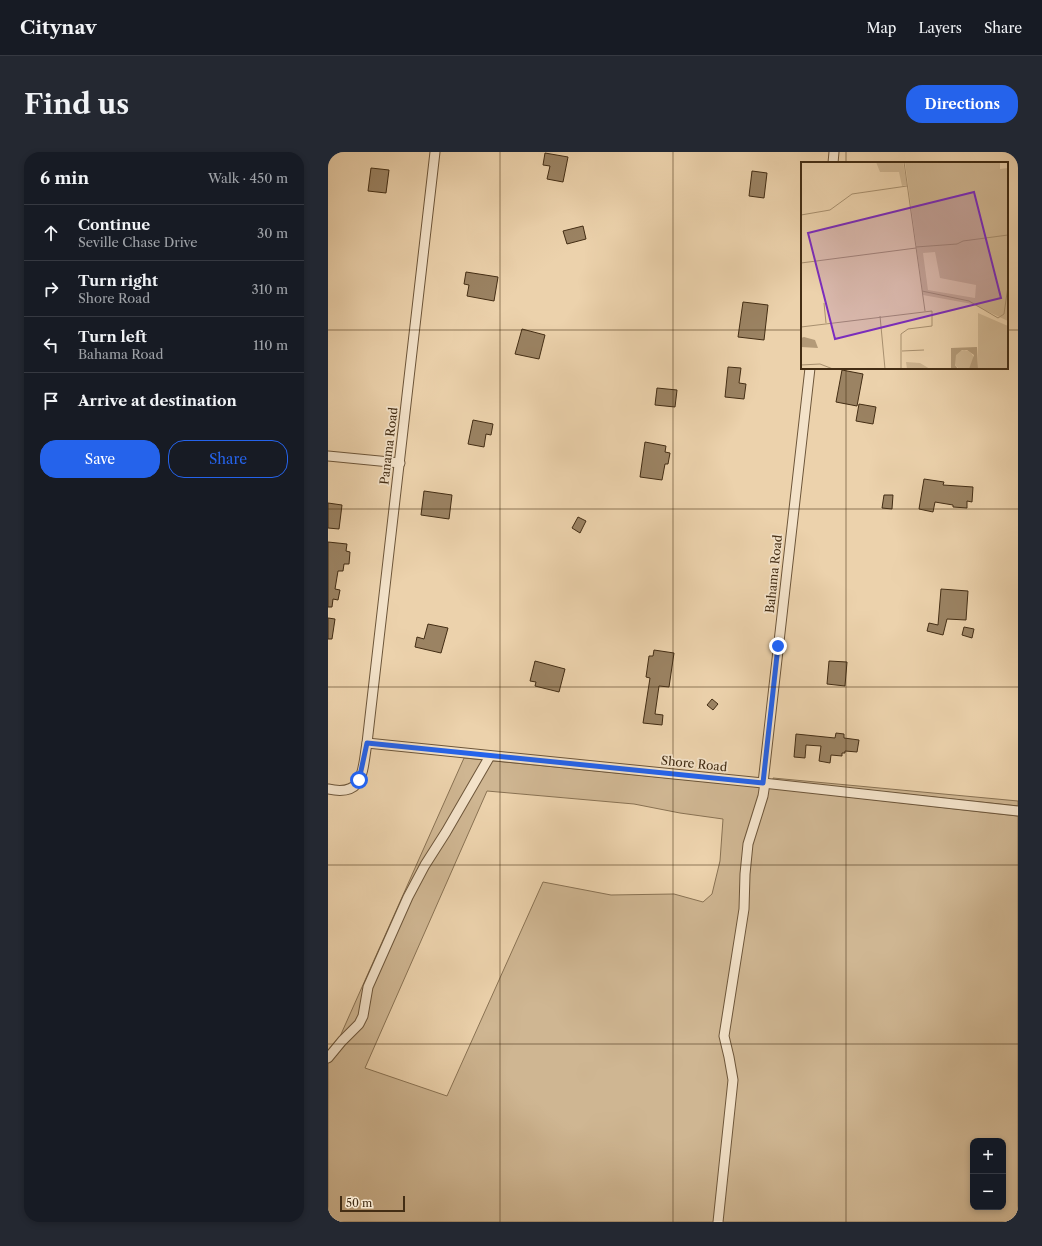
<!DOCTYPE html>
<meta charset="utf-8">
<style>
:root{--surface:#171b24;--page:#242831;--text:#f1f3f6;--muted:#9ea1a6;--line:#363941;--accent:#2563eb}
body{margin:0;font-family:"Libre Caslon Text",serif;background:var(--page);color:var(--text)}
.controls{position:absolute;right:12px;bottom:12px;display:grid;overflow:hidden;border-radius:8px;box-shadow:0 2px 6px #0003}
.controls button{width:36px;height:36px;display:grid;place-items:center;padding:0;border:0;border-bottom:1px solid var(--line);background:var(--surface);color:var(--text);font:20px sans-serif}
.scale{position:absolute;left:12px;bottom:10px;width:65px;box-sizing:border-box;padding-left:4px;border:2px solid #432d14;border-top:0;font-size:11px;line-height:14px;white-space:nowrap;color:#432d14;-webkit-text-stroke:3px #f3e2c9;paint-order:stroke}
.stop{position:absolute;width:12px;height:12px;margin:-9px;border:3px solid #2563eb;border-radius:50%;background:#fff}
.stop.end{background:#2563eb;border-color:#fff;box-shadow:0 1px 4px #0008}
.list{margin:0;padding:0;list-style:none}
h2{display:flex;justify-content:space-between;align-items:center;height:52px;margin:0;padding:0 16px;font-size:17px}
h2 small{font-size:13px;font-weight:400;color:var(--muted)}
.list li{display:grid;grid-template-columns:26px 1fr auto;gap:12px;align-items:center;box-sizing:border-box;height:56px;padding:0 16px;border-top:1px solid var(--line)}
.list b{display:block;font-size:15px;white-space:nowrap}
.list p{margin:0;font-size:13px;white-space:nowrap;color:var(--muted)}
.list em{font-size:13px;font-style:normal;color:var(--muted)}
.actions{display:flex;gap:8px;padding:12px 16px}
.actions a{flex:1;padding:9px 0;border:1px solid var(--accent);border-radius:16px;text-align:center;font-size:14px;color:var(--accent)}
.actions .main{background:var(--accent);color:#fff}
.icon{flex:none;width:22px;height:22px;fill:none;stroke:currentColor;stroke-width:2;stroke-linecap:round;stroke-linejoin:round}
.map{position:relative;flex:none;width:690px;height:1070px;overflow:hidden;border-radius:16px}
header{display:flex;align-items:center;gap:24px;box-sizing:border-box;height:56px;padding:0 20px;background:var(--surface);border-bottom:1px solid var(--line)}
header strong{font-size:19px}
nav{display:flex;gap:22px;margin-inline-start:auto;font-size:14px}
.intro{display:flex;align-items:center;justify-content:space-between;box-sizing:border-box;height:96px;padding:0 24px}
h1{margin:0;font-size:28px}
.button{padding:10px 18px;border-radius:16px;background:var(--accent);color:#fff;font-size:14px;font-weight:700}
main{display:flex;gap:24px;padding:0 24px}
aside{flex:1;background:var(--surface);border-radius:16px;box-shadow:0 2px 6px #0003}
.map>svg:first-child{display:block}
.green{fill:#cfb692;stroke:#897253;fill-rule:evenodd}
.building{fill:#9b8363;stroke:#432d14}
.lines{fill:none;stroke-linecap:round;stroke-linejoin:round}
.minor-casing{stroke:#6d563a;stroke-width:11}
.minor{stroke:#f3e2c9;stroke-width:9}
.route{stroke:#2563eb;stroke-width:5}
.grid{fill:none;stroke:#432d14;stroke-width:1;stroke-opacity:0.55}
.labels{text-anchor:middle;stroke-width:3.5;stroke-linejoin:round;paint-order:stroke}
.street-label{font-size:12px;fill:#432d14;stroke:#f3e2c9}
.inset-road{fill:none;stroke:#a8906f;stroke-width:1}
.view{fill:#7b2cbf;fill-opacity:0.15;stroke:#7b2cbf;stroke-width:2}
.inset-edge{fill:none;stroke:#432d14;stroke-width:2}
</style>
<header>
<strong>Citynav</strong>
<nav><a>Map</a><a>Layers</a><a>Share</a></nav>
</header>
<div class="intro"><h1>Find us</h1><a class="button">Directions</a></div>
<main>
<aside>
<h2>6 min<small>Walk · 450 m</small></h2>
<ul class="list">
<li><svg class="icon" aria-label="ahead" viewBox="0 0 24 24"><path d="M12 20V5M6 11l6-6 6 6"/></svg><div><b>Continue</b><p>Seville Chase Drive</p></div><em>30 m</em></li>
<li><svg class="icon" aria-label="right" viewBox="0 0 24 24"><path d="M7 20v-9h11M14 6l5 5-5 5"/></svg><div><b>Turn right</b><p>Shore Road</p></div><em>310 m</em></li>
<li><svg class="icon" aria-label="left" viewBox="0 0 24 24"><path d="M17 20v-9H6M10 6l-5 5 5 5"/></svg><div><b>Turn left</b><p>Bahama Road</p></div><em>110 m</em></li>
<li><svg class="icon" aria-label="arrive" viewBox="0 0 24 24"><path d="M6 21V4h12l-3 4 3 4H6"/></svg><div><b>Arrive at destination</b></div></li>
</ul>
<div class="actions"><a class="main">Save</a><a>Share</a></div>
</aside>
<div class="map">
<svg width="690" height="1070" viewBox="0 0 690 1070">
<rect width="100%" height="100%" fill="#ecd2ac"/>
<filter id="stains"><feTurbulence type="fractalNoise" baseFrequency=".005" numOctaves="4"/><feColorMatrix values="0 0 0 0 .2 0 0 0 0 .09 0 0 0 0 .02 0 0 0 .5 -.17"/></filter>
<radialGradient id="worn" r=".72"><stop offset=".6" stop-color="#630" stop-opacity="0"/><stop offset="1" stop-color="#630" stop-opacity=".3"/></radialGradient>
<g class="green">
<path d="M136 606 441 636 690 664V1070H0V901L10 889ZM159 639 306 652 352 661 395 667 392 709 384 742 375 750 346 742 283 743 215 730 119 944 37 916ZM645 989H675V1055H645Z"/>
<polygon points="445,626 690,649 690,654 445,628"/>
</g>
<g class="building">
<polygon points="217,1 240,5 235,30 219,27 222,14 215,13"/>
<polygon points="43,16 61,18 58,41 40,39"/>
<polygon points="424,19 439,21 436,46 421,44"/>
<polygon points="255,74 258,87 239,92 235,79"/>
<polygon points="138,120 170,125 166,149 139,144 141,133 136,132"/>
<polygon points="415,150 440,153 436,188 410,185"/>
<polygon points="194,177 217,183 211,207 187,202"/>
<polygon points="400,215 413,216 411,231 418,232 416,247 397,245"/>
<polygon points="514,218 535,222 529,254 508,250"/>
<polygon points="329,236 349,238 347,255 327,253"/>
<polygon points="531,252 548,255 545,272 528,269"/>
<polygon points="145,268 165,272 163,283 158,282 156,295 140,292"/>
<polygon points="317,290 338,294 337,300 342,301 340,312 337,312 334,328 312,325"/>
<polygon points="596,327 616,330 615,333 645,335 644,350 639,349 639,356 625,355 625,353 607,350 605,360 591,357"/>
<polygon points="96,339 124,343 121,367 93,363"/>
<polygon points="556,343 565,343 564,357 554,356"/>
<polygon points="0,351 14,353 11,377 0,376"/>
<polygon points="250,365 258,369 252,381 244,376"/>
<polygon points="0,390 19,392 18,399 22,400 21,412 16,412 15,419 10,419 7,437 12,438 10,448 5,447 4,455 0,455"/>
<polygon points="613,437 640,439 638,468 619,467 615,483 599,479 601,471 610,473"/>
<polygon points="0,466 7,467 4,487 0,487"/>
<polygon points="100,472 120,476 113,501 87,495 89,485 96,487"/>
<polygon points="636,475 646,477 644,486 634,483"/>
<polygon points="326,498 346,501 341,535 331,534 327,562 335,563 334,573 315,571 322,526 318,525 321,504 325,504"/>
<polygon points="207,509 237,517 231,540 207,534 208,530 202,529"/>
<polygon points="501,509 519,510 517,534 499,532"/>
<polygon points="384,547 390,552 385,558 379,553"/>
<polygon points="508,581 516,582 516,586 531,588 529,600 517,599 517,601 514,601 514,604 503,603 502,611 491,609 493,594 478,593 477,606 466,605 468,582 507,586"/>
</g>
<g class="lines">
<g class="minor-casing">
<g id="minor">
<polyline points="505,11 506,0"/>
<polyline points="0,304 72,311"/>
<polyline points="39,591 435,631 690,659"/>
<polyline points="435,631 482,216"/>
<path d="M0 637C37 645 34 619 39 591L107 0"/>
<polyline points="0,906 14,889 31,872 35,864 40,835 80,745 97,713 118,680 162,604"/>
<polyline points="390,1070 405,928 401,905 396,884 416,757 417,722 420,692 435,644 437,631"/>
</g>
</g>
<use href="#minor" class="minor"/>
</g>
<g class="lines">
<polyline class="route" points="31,628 39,591 435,631 450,494"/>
</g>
<path class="grid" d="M172 0V1070M345 0V1070M518 0V11M0 178H474M679 178H690M518 216V1070M0 357H690M0 535H690M0 713H690M0 892H690"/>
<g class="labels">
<g class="street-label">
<text transform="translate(61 294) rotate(-83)" y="4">Panama Road</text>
<text transform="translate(446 422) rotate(-84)" y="4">Bahama Road</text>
<text transform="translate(366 612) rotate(6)" y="4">Shore Road</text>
</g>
</g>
<g transform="translate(473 10)">
<rect width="207" height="207" fill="#ecd2ac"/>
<path d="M75 0H102L106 23 101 24 98 10H79ZM104 0H199V7L207 6V159L171 142 122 133ZM134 90 139 116 175 123 174 136 127 128 122 91ZM177 151 207 164V207H177ZM153 198a10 10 0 1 1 20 0a10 10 0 1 1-20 0ZM105 200 119 201 129 207H106Z" fill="#cfb692" fill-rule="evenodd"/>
<path d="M3 175 14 178 17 186 0 185V176ZM176 185 177 207H168L173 193 166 188H161L155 193 154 203 157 207H150V186Z" fill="#b39a78"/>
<path class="inset-road" d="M103 0 124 149M0 53 29 48 51 32 106 24M115 85 156 82 162 79 207 73M0 101 115 86M121 129 168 139 197 156 203 152 207 124M23 141 25 161M79 154 84 207M0 165 131 149V164L107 167 100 172V207M101 189 123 188M0 203 19 202 32 207"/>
<path class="view" d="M173 30 200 136 34 177 7 71Z"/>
<rect width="207" height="207" class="inset-edge"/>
</g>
<rect width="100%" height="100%" filter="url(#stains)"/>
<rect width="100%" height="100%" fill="url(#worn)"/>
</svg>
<div class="controls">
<button>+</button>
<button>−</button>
</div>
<div class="scale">50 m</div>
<div class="stop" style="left:31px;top:628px"></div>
<div class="stop end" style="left:450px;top:494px"></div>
</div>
</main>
